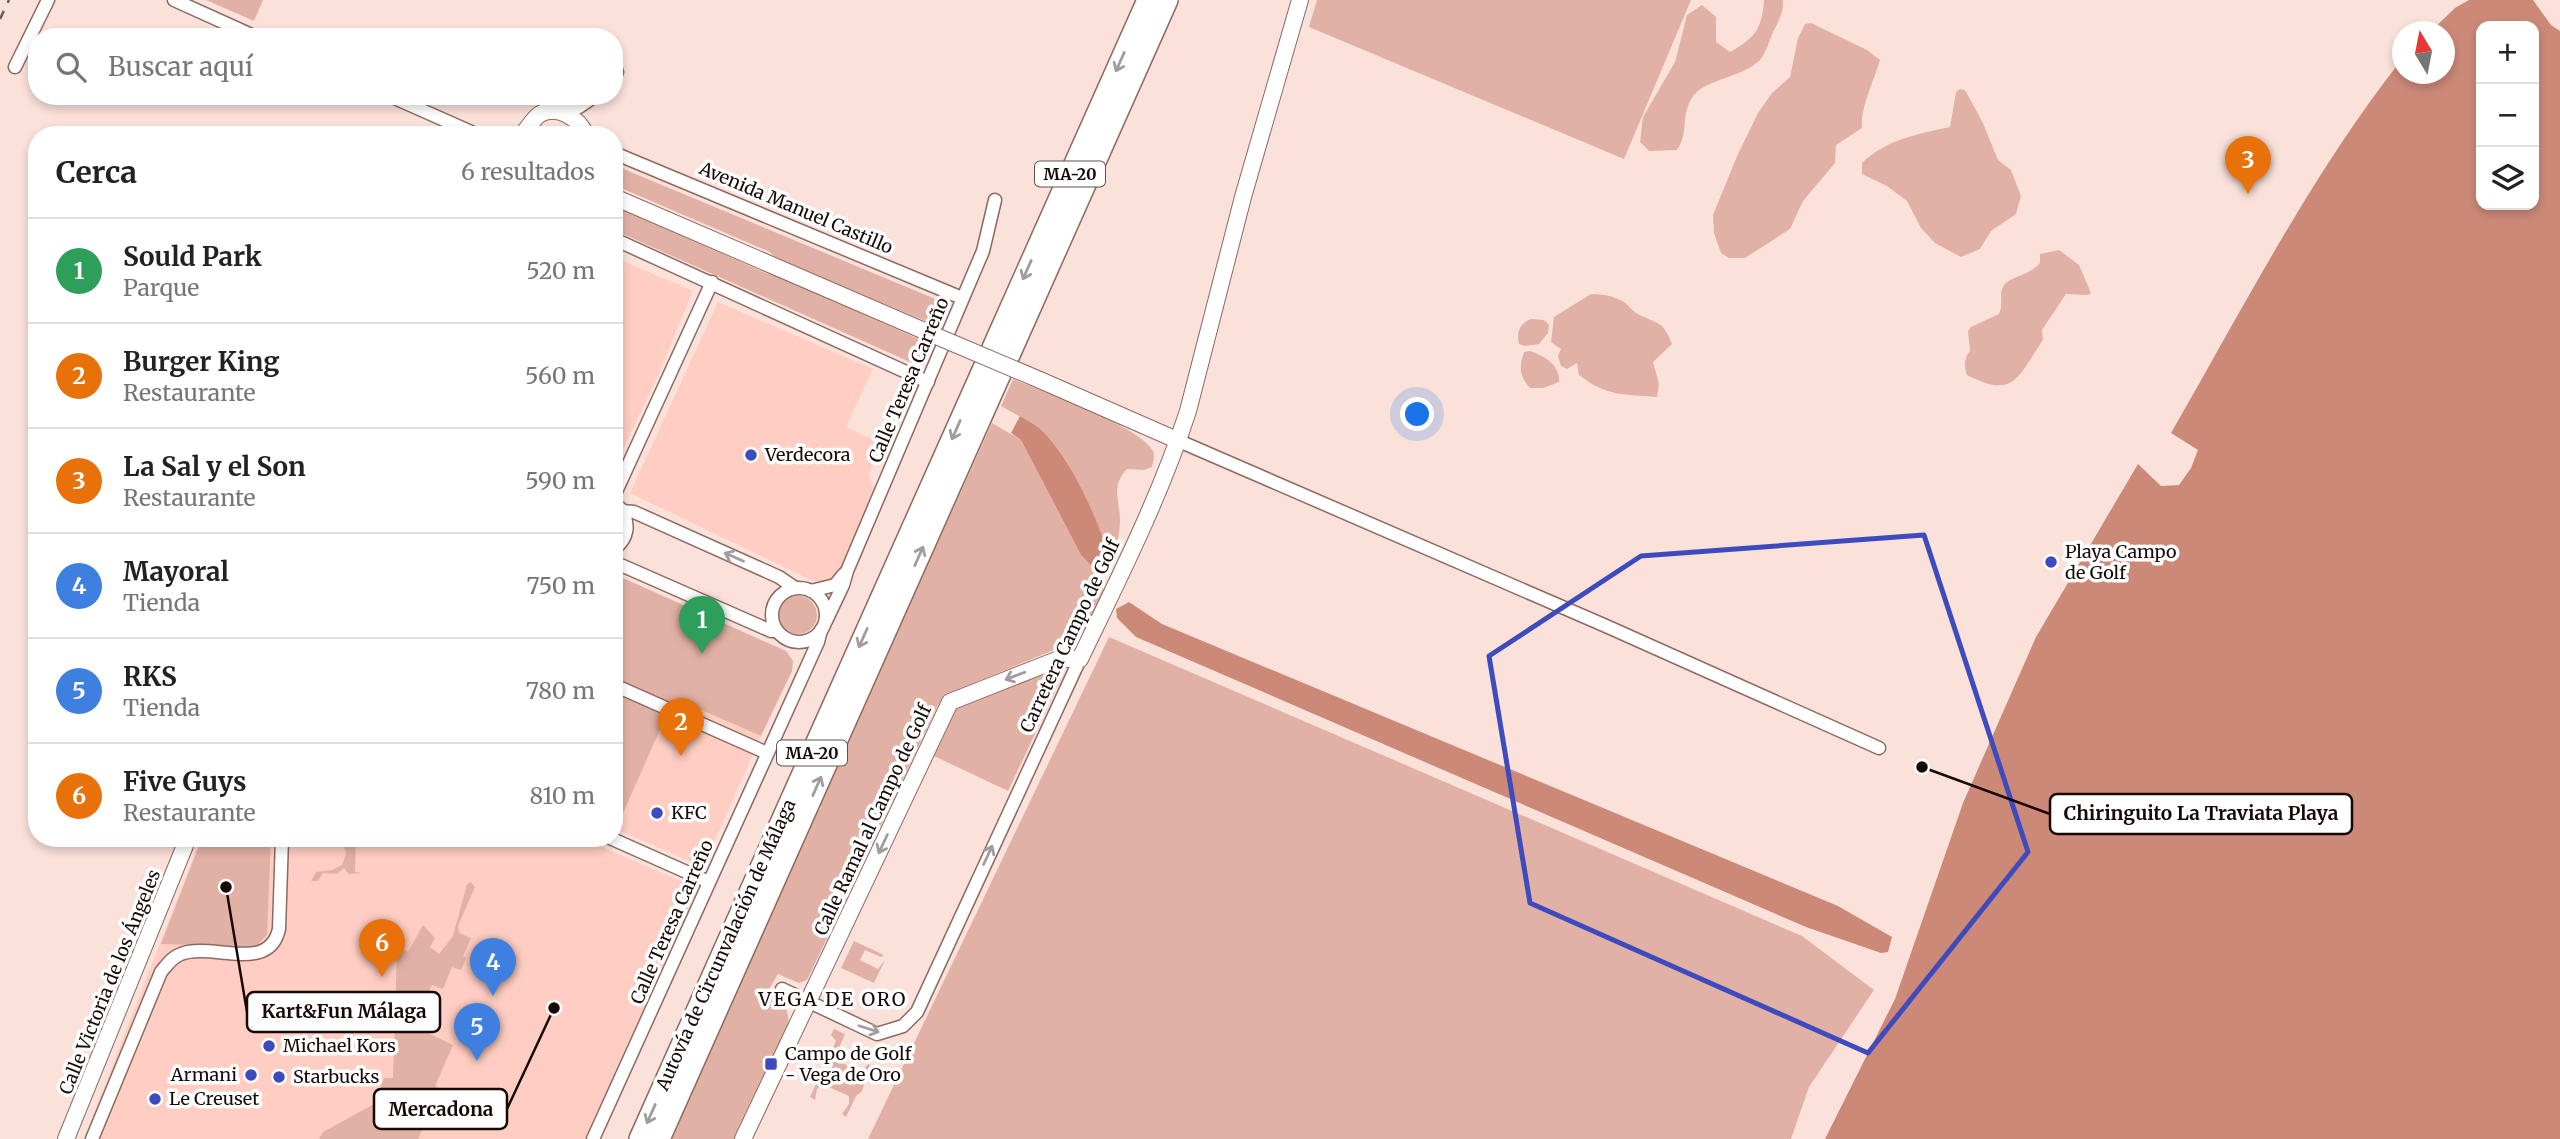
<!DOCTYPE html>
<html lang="es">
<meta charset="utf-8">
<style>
:root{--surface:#fff;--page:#f6f6f6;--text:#222;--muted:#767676;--line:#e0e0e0;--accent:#b45309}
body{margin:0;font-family:Merriweather,serif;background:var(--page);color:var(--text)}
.controls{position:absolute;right:21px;top:21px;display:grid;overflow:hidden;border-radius:14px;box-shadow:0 4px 10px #0003}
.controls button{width:63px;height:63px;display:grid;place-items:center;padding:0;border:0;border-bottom:2px solid var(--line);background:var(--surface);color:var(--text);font:35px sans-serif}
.compass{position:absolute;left:2392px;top:21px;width:63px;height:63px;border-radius:50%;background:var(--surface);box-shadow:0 4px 10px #0003;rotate:350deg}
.you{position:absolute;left:1418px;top:415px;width:24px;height:24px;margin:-18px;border:5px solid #fff;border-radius:50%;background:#1a73e8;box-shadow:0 0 0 10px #1a73e833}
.badge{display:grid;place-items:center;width:46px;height:46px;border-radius:50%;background:var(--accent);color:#fff;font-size:23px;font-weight:700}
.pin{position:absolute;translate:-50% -58px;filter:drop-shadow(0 2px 4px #0008)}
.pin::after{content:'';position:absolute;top:37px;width:24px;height:21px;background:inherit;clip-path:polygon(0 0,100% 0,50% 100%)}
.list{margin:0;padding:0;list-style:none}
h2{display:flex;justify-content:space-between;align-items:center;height:91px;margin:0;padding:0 28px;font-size:30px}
h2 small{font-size:23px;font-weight:400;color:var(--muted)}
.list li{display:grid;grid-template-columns:46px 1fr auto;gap:21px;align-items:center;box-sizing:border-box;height:105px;padding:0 28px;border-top:2px solid var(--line)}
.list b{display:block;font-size:26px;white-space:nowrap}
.list p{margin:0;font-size:23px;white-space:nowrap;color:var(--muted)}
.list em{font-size:23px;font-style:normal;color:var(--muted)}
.icon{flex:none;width:38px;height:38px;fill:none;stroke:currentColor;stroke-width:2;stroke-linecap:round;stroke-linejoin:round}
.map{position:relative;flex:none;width:2560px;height:1139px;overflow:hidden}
.search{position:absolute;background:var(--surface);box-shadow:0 4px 10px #0003;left:28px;top:28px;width:595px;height:77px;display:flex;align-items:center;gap:18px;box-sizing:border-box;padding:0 24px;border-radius:28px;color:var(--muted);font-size:26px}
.panel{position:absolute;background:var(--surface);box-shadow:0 4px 10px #0003;left:28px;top:126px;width:595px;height:721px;border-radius:28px}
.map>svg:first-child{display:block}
.built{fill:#ffcdc1}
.green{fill:#e2b1a5}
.water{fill:#cd8978;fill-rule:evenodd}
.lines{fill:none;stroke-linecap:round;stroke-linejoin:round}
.street-casing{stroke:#8d6960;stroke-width:15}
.secondary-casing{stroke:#8d6960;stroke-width:18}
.highway-casing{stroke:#8d6960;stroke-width:24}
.street{stroke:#fff;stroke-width:12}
.secondary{stroke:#fff;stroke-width:16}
.highway{stroke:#fff;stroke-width:21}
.rail{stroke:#6d5c58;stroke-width:2.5;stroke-dasharray:9 9;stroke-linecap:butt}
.secondary-bridge-casing{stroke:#8d6960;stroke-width:18;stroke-linecap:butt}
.secondary-bridge{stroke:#fff;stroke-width:16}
.oneway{stroke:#a29d9c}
.marked{fill:none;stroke:#3d4bbe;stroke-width:5;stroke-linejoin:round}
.poi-dot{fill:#3d4bbe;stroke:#fff;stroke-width:2.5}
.labels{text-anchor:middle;stroke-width:7;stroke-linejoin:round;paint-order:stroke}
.shield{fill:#fff;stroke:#5c5351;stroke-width:2}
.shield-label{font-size:16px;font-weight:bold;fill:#160907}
.street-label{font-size:18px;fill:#160907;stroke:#fff}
.poi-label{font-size:18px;fill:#160907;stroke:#fff;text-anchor:start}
.neighbourhood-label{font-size:19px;letter-spacing:2px;fill:#160907;stroke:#fff}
.leader{fill:none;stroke:#160907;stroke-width:2.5}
.callout-dot{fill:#160907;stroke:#fff;stroke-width:2.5}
.callout{fill:#fff;stroke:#160907;stroke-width:2.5}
.callout-label{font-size:19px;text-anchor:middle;font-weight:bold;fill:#160907}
</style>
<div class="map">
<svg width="2560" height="1139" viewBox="0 0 2560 1139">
<rect width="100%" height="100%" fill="#fae1da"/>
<g class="built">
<polygon points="614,257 693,291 658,375 614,469"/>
<polygon points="718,302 873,369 846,427 882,444 869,474 874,490 838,573 829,581 820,582 811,580 630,493"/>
<polygon points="674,697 761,736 703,867 616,829"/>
<polygon points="201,838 581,838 697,888 585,1139 84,1139"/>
</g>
<g class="green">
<polygon points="206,0 263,0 254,21"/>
<polygon points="1317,0 1691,0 1624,159 1309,27"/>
<path d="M1764 0H1783C1784 11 1779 21 1774 30 1770 39 1766 53 1760 60 1743 77 1707 79 1694 95 1679 115 1690 132 1677 150L1649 151 1640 142 1643 117 1675 62 1687 15 1702 5 1716 17V42L1730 52C1755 38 1762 29 1764 0Z"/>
<path d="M1811 23 1867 50 1880 60C1874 81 1860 108 1862 128L1836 145 1835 163 1803 201 1790 229 1745 258H1729L1721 253 1714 233 1713 215 1738 154 1758 113 1772 93 1790 77 1798 38 1805 24Z"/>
<path d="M1960 89 1965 90 1982 121 1998 160 2011 170 2021 196 2016 214 1991 231 1980 249 1961 257 1935 243 1921 228 1907 201 1887 186 1862 174V163C1885 140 1918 134 1950 127L1956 92Z"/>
<polygon points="614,165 945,303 940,327 776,259 770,252 614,185"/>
<polygon points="614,206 768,274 771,273 932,345 919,366 614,230"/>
<path d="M2059 250 2079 265 2091 293 2088 295 2066 294 2042 330 2043 340C2018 376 2015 400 1967 375 1964 367 1964 357 1970 351L1968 331 1971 327 1999 314C2004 305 1998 293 2004 285 2011 276 2029 276 2040 263V254Z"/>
<path d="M1591 294C1602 294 1614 296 1624 302 1628 305 1632 310 1636 313 1657 325 1662 318 1672 344L1653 362 1659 384 1657 397C1624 394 1607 397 1579 375L1577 363 1567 369 1561 366 1558 356 1561 349 1551 342 1554 317Z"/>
<path d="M1531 319 1544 320 1549 325 1548 333 1539 344 1525 346 1519 344C1516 332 1520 323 1531 319Z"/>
<path d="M1530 351C1545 356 1560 365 1559 382L1543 388H1530C1519 376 1519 367 1524 352Z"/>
<path d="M1013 379C1041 391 1142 427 1153 451 1155 457 1153 462 1152 467L1144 470 1127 469C1110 487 1120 500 1120 521 1120 535 1115 551 1112 565L1106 547 1083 495 1037 426 1001 406Z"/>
<path d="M992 423 1021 440 1081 555 1097 572 1104 592 1084 631 1073 642 964 687 949 695 938 705 807 980 799 983 778 974 768 991C781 1000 790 1008 788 1025L734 1139H669L815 813 821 808 819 804Z"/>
<polygon points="614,574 786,651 793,661 792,671 761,736 674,698 616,829"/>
<circle cx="798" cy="615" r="19"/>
<polygon points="1109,637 1802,936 1874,990 1809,1087 1791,1139 868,1139"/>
<polygon points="1057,668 1060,671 1061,679 1008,791 934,756 956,709 960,706"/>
<polygon points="202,838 271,838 267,935 255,947 161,944"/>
<polygon points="342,838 356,838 355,872 362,873 349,874 344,868 337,874 323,873 318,881 311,881 316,872 332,870 342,865 346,854"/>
<polygon points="471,882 475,887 458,926 459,933 471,938 463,956 466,958 461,970 452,967 443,989 432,985 423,1005 437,1011 428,1033 453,1045 435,1086 445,1091 436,1113 425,1109 421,1119 426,1121 418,1139 319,1139 323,1132 374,1104 384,1078 393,1078 397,951 374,949 377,935 408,952 423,925 435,938 430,947 439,954 453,936 467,884"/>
<polygon points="854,941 884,955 881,957 865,950 860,960 878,969 885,960 874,983 841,968"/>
<polygon points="834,1029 845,1034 839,1048 835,1052 834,1059 861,1072 868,1064 870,1065 862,1091 856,1096 846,1117 842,1114 849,1104 849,1096 822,1084 817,1089 815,1100 810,1097 836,1041 831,1035"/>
</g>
<g class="water">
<path d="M2469 0H2533L2551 25 2560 31V1139H1825L1895 999 1963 803 2036 637 2138 464 2161 486 2179 485 2191 468 2198 450 2171 433C2243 308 2310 177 2399 63L2402 59V74H2444V32L2431 31 2455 8ZM2534 26V205H2481V26Z"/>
<path d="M1020 416C1026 420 1033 423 1038 427 1072 458 1099 522 1112 565L1097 572 1081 555 1021 440 1011 433Z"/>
<polygon points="1129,602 1162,624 1838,906 1892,937 1888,952 1881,953 1806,927 1136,637 1117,618 1116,609"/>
</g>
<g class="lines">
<g class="street-casing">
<g id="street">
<polyline points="174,0 256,37"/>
<polyline points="15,67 48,0"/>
<polyline points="614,75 617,72"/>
<polyline points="390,96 478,135"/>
<polyline points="558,110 579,107 595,96"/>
<polyline points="614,153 962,298"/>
<polyline points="614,239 928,382"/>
<polyline points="1179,441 1606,626 1879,748"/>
<polyline points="614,496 712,282"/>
<polyline points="622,511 634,512 779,577 795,588"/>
<path d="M614 549C629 538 630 523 620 508"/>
<polyline points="614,562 771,631 777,631"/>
<circle cx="799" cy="615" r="27"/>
<polyline points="811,591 835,585 844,574"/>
<polyline points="826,621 843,585 847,571 983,251 995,200"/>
<polyline points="614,685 767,753"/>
<polyline points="610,838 709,882"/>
<polyline points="782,989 877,1034 903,1026 917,1012 1080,659"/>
<path d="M92 1139 161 972C167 965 172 957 181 954 212 942 269 974 279 929L282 838"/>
<polyline points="593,1139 818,642 821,630"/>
</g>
</g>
<g class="secondary-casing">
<g id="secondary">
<path d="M522 135C527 129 534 118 540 114 559 104 579 119 586 135"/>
<polyline points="614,197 936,336"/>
<polyline points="1040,380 1179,441"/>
<polyline points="66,1139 188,838"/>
<path d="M743 1139 950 702 1059 659H1080C1119 578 1160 497 1188 411L1243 197 1300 0"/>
</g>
</g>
<g class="highway-casing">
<g id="highway">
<polyline points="993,348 1148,0"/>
<polyline points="1009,355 1167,0"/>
<polyline points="640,1139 984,368"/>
<polyline points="659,1139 1000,374"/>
</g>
</g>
<use href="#street" class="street"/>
<use href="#secondary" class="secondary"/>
<use href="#highway" class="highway"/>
<polyline class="rail" points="0,19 9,0"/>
<g class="secondary-bridge-casing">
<polyline id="secondary-bridge" points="936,336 1040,380"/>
</g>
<use href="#secondary-bridge" class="secondary-bridge"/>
</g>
<defs><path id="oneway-shaft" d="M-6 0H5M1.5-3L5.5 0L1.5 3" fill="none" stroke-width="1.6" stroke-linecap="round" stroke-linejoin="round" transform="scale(1.75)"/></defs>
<g class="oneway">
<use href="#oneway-shaft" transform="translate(1120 62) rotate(114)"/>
<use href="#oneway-shaft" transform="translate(1027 270) rotate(114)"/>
<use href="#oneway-shaft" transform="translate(956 430) rotate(114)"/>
<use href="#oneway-shaft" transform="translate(919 556) rotate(-66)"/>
<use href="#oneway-shaft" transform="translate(734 557) rotate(-156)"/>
<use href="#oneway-shaft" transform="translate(863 638) rotate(114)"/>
<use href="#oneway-shaft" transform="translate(1015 676) rotate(159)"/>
<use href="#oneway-shaft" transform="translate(817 786) rotate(-66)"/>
<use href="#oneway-shaft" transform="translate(883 844) rotate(115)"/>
<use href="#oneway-shaft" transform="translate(988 855) rotate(-65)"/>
<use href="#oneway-shaft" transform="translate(869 1029) rotate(18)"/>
<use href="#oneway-shaft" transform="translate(651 1114) rotate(114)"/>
</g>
<path class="marked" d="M1924 535 2028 852 1868 1053 1530 903 1489 656 1641 556Z"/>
<g class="poi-dot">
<circle cx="751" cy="455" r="7"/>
<circle cx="2051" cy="562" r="7"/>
<circle cx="657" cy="813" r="7"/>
<circle cx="269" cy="1046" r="7"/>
<rect x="764" y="1057" width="14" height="14" rx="3.5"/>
<circle cx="251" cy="1075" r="7"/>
<circle cx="279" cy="1077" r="7"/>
<circle cx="155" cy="1099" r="7"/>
</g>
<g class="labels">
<g class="shield">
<rect x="1035" y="161.5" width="70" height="25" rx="5"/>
<rect x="777" y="740.5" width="70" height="25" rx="5"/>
</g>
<g class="shield-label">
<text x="1070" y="180">MA-20</text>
<text x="812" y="759">MA-20</text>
</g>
<g class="street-label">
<text transform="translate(796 208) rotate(23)" y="6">Avenida Manuel Castillo</text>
<text transform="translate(909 380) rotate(-67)" y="6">Calle Teresa Carreño</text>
<text transform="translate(1070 636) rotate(-65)" y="6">Carretera Campo de Golf</text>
<text transform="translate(873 820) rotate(-65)" y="6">Calle Ramal al Campo de Golf</text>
<text transform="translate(672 922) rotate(-66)" y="6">Calle Teresa Carreño</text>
<text transform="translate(726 945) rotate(-66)" y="6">Autovía de Circunvalación de Málaga</text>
<text transform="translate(110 982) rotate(-68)" y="6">Calle Victoria de los Ángeles</text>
</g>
<g class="poi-label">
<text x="765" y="461">Verdecora</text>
<text x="2065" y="558">Playa Campo<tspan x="2065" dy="21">de Golf</tspan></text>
<text x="671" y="819">KFC</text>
<text x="283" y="1052">Michael Kors</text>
<text x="785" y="1060">Campo de Golf<tspan x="785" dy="21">- Vega de Oro</tspan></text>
<text x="237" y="1081" text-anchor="end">Armani</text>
<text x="293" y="1083">Starbucks</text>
<text x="169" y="1105">Le Creuset</text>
</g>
<g class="neighbourhood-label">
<text x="833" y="1006">VEGA DE ORO</text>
</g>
</g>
<path class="leader" d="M1922 767L2050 814M226 887L247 1012M554 1008L507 1109"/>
<g class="callout-dot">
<circle cx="1922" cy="767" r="7"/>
<circle cx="226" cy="887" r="7"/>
<circle cx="554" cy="1008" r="7"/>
</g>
<g class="callout">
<rect x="2050" y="794" width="302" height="40" rx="7"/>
<rect x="247" y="992" width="193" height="40" rx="7"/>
<rect x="374" y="1089" width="133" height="40" rx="7"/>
</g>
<g class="callout-label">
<text x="2201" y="820">Chiringuito La Traviata Playa</text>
<text x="344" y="1018">Kart&amp;Fun Málaga</text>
<text x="441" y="1116">Mercadona</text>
</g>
</svg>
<div class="controls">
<button>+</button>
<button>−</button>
<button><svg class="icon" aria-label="layers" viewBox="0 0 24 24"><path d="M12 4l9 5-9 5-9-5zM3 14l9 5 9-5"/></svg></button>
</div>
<svg class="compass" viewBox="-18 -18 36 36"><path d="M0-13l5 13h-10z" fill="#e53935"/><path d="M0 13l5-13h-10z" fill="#767676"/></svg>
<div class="you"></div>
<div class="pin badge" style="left:702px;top:654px;background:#2e9e5b">1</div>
<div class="pin badge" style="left:681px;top:756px;background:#e8710a">2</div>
<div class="pin badge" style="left:2248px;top:194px;background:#e8710a">3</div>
<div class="pin badge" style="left:493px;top:996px;background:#3f7fe0">4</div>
<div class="pin badge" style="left:477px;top:1061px;background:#3f7fe0">5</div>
<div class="pin badge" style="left:382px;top:977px;background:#e8710a">6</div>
<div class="search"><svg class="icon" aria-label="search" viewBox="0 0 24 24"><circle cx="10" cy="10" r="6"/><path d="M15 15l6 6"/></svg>Buscar aquí</div>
<section class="panel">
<h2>Cerca<small>6 resultados</small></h2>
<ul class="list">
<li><span class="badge" style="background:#2e9e5b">1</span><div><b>Sould Park</b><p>Parque</p></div><em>520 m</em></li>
<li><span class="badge" style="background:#e8710a">2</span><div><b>Burger King</b><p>Restaurante</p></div><em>560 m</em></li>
<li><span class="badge" style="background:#e8710a">3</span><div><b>La Sal y el Son</b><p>Restaurante</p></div><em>590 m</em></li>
<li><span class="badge" style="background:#3f7fe0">4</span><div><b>Mayoral</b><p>Tienda</p></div><em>750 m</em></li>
<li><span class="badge" style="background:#3f7fe0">5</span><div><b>RKS</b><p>Tienda</p></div><em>780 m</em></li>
<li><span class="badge" style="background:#e8710a">6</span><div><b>Five Guys</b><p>Restaurante</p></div><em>810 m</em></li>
</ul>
</section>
</div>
